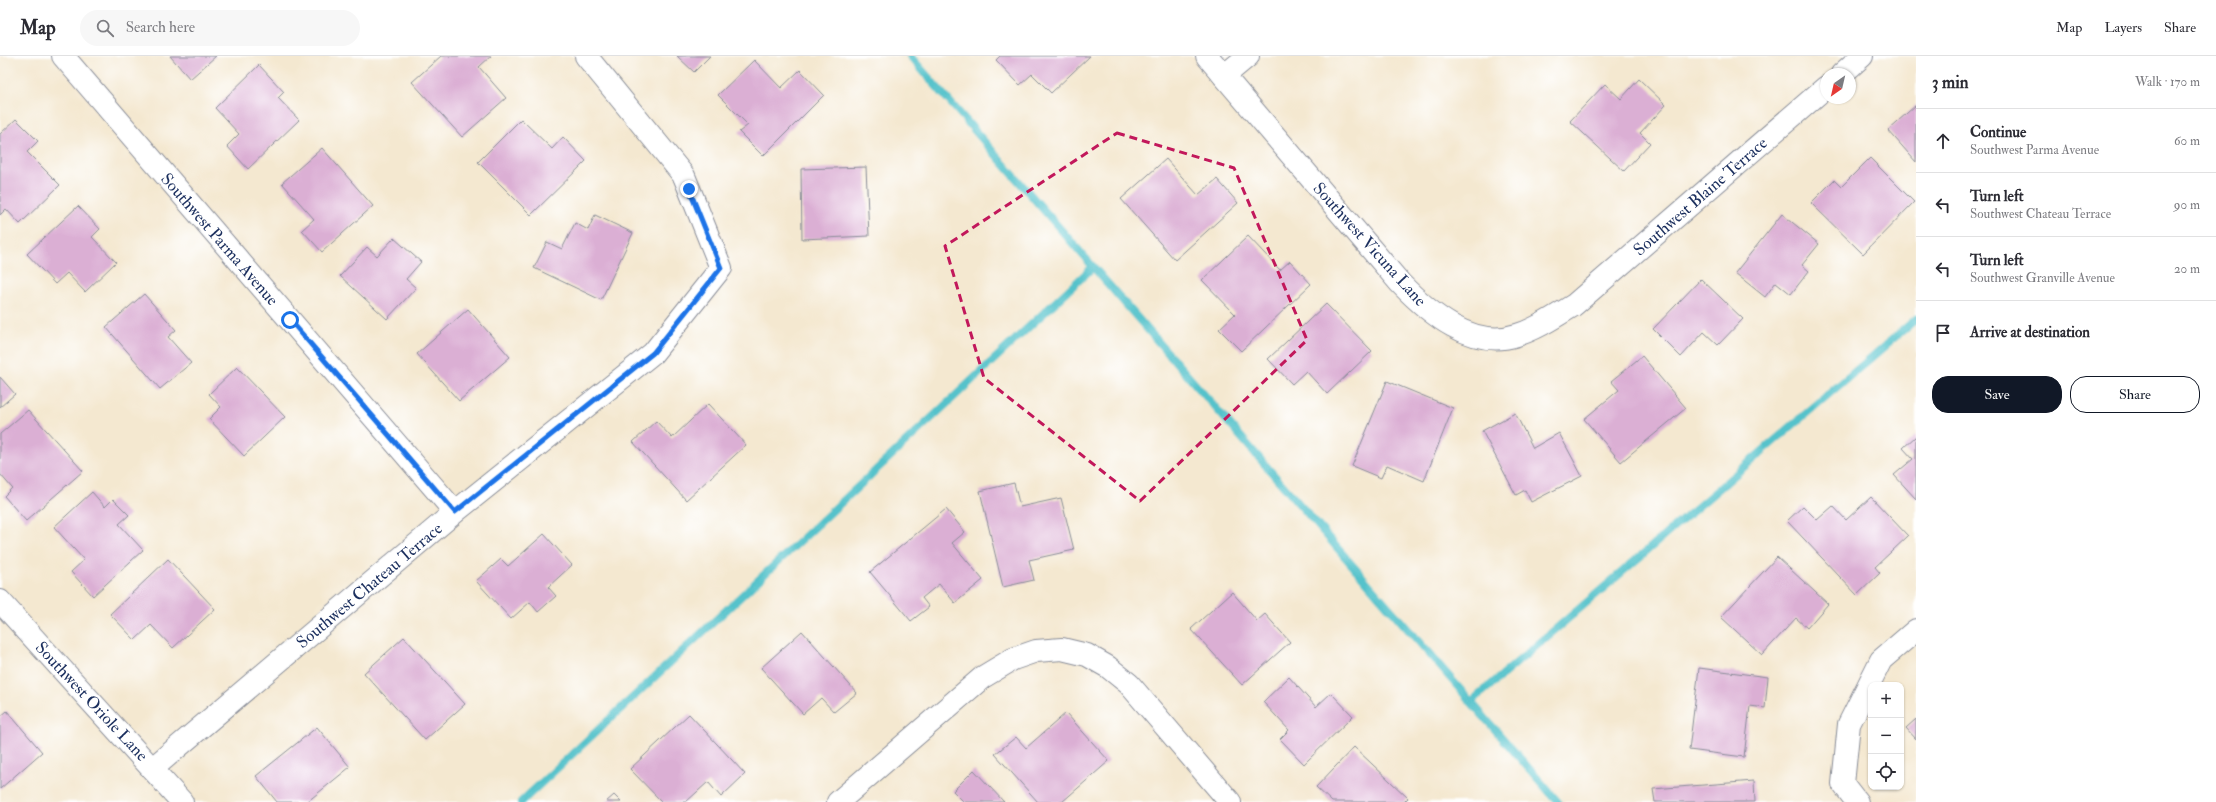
<!DOCTYPE html>
<meta charset="utf-8">
<style>
:root{--surface:#fff;--page:#f7f7f7;--text:#2b2b33;--muted:#7c7c81;--line:#e1e1e2;--accent:#111827}
body{margin:0;font-family:"IM FELL Double Pica",serif;background:var(--page);color:var(--text)}
.controls{position:absolute;right:12px;bottom:12px;display:grid;overflow:hidden;border-radius:8px;box-shadow:0 1px 3px #0004}
.controls button{width:36px;height:36px;display:grid;place-items:center;padding:0;border:0;border-bottom:1px solid var(--line);background:var(--surface);color:var(--text);font:20px sans-serif}
.compass{position:absolute;left:1820px;top:12px;width:36px;height:36px;border-radius:50%;background:var(--surface);box-shadow:0 1px 3px #0004;rotate:214deg}
.stop{position:absolute;width:12px;height:12px;margin:-9px;border:3px solid #1a73e8;border-radius:50%;background:#fff}
.stop.end{background:#1a73e8;border-color:#fff;box-shadow:0 1px 4px #0008}
.list{margin:0;padding:0;list-style:none}
h2{display:flex;justify-content:space-between;align-items:center;height:52px;margin:0;padding:0 16px;font-size:17px}
h2 small{font-size:13px;font-weight:400;color:var(--muted)}
.list li{display:grid;grid-template-columns:26px 1fr auto;gap:12px;align-items:center;box-sizing:border-box;height:64px;padding:0 16px;border-top:1px solid var(--line)}
.list b{display:block;font-size:15px;white-space:nowrap}
.list p{margin:0;font-size:13px;white-space:nowrap;color:var(--muted)}
.list em{font-size:13px;font-style:normal;color:var(--muted)}
.actions{display:flex;gap:8px;padding:12px 16px}
.actions a{flex:1;padding:9px 0;border:1px solid var(--accent);border-radius:16px;text-align:center;font-size:14px;color:var(--accent)}
.actions .main{background:var(--accent);color:#fff}
.icon{flex:none;width:22px;height:22px;fill:none;stroke:currentColor;stroke-width:2;stroke-linecap:round;stroke-linejoin:round}
.map{position:relative;flex:none;width:1916px;height:746px;overflow:hidden}
header{display:flex;align-items:center;gap:24px;box-sizing:border-box;height:56px;padding:0 20px;background:var(--surface);border-bottom:1px solid var(--line)}
header strong{font-size:19px}
nav{display:flex;gap:22px;margin-inline-start:auto;font-size:14px}
.search{width:280px;height:36px;background:var(--page);display:flex;align-items:center;gap:10px;box-sizing:border-box;padding:0 14px;border-radius:22px;color:var(--muted);font-size:15px}
main{display:flex}
aside{flex:1;background:var(--surface)}
.map>svg:first-child{display:block}
.lines{fill:none;stroke-linecap:round;stroke-linejoin:round}
.stream{stroke:#55c2cb;stroke-width:8}
.building{fill:#dbafd4}
.minor-casing{stroke:#888c97;stroke-width:24}
.minor{stroke:#fff;stroke-width:22}
.route{stroke:#1a73e8;stroke-width:5}
.marked{fill:none;stroke:#c2185b;stroke-width:3;stroke-dasharray:8 5;stroke-linejoin:round}
.labels{text-anchor:middle;stroke-width:4;stroke-linejoin:round;paint-order:stroke}
.street-label{font-size:17px;fill:#1b2f5e;stroke:#fff}
</style>
<header>
<strong>Map</strong>
<div class="search"><svg class="icon" aria-label="search" viewBox="0 0 24 24"><circle cx="10" cy="10" r="6"/><path d="M15 15l6 6"/></svg>Search here</div>
<nav><a>Map</a><a>Layers</a><a>Share</a></nav>
</header>
<main>
<div class="map">
<svg width="1916" height="746" viewBox="0 0 1916 746">
<rect width="100%" height="100%" fill="#fff"/>
<filter id="ink" filterUnits="userSpaceOnUse"><feTurbulence type="fractalNoise" baseFrequency=".025" numOctaves="2"/><feDisplacementMap in="SourceGraphic" scale="8" xChannelSelector="R" yChannelSelector="G"/><feConvolveMatrix kernelMatrix="1 2 1 2 8 2 1 2 1" color-interpolation-filters="sRGB"/></filter>
<filter id="wash" filterUnits="userSpaceOnUse"><feTurbulence type="fractalNoise" baseFrequency=".012" numOctaves="4" result="noise"/><feDisplacementMap in="SourceGraphic" scale="16" xChannelSelector="R" yChannelSelector="G"/><feGaussianBlur stdDeviation="0.9" result="paint"/><feColorMatrix in="noise" values="0 0 0 0 0 0 0 0 0 0 0 0 0 0 0 0 0 1.4 0 .05"/><feComposite in="paint" operator="in"/></filter>
<g filter="url(#wash)">
<rect width="100%" height="100%" fill="#f4e8d0"/>
<g class="lines">
<g class="stream">
<polyline points="910,0 1558,746"/>
<polyline points="1471,646 1916,263"/>
<polyline points="521,746 1093,211"/>
</g>
</g>
<g id="blocks">
<g class="building">
<polygon points="170,0 216,0 190,23"/>
<polygon points="441,0 491,0 479,11 506,42 462,81 412,26"/>
<polygon points="677,0 710,0 694,16"/>
<polygon points="1000,0 1090,0 1051,37 1032,18 1020,29 996,4"/>
<polygon points="754,4 781,32 800,14 824,39 763,100 739,76 748,69 718,39"/>
<polygon points="259,9 284,36 278,42 299,64 248,113 227,90 239,78 215,52"/>
<polygon points="1639,23 1666,49 1640,77 1650,87 1624,115 1570,65 1605,28 1621,43"/>
<polygon points="1916,49 1916,106 1888,74"/>
<polygon points="16,63 38,85 27,96 60,129 20,168 6,153 0,159 0,78"/>
<polygon points="521,63 552,93 563,81 586,105 531,159 478,106"/>
<polygon points="322,92 373,150 322,196 302,174 314,163 282,127"/>
<polygon points="1870,102 1914,146 1863,198 1811,147 1834,124 1841,131"/>
<polygon points="1166,103 1198,139 1217,123 1238,147 1175,204 1121,143"/>
<polygon points="866,111 869,180 802,183 801,113"/>
<polygon points="78,150 100,173 92,181 116,206 85,236 67,217 55,228 27,198"/>
<polygon points="1782,158 1819,188 1802,209 1809,215 1791,238 1776,226 1765,241 1735,217"/>
<polygon points="595,159 633,177 601,244 534,212 547,186 562,193 575,167 588,174"/>
<polygon points="1248,180 1280,214 1290,205 1311,228 1241,295 1219,273 1235,258 1202,224"/>
<polygon points="394,182 421,206 406,223 416,232 387,263 340,220 367,191 377,200"/>
<polygon points="1701,223 1743,263 1718,289 1704,276 1681,301 1653,273"/>
<polygon points="144,238 176,274 168,281 191,307 160,333 106,271"/>
<polygon points="1326,248 1372,295 1327,338 1306,315 1292,328 1268,303"/>
<polygon points="468,253 510,301 459,345 417,298"/>
<polygon points="1642,300 1686,352 1621,406 1584,363 1619,334 1611,325"/>
<polygon points="237,311 285,361 244,400 209,363 221,351 209,338"/>
<polygon points="0,321 15,338 0,351"/>
<polygon points="1387,325 1453,352 1424,425 1387,409 1381,422 1352,410"/>
<polygon points="708,348 746,389 686,444 633,386 656,365 672,382"/>
<polygon points="28,354 83,415 26,465 4,440 12,432 0,418 0,378"/>
<polygon points="1515,357 1533,392 1559,377 1582,420 1531,446 1525,434 1516,439 1482,375"/>
<polygon points="1916,380 1916,443 1894,419 1913,403 1903,392"/>
<polygon points="1014,427 1020,451 1061,442 1074,494 1029,504 1034,524 1003,531 980,435"/>
<polygon points="92,436 105,451 113,443 129,459 119,468 143,494 93,540 71,516 84,504 54,471"/>
<polygon points="1871,441 1908,480 1875,511 1880,517 1857,539 1787,465 1803,450 1817,464 1833,450 1846,464"/>
<polygon points="946,453 965,476 952,487 983,524 955,547 939,528 922,542 929,551 911,565 870,516"/>
<polygon points="544,478 572,509 548,531 556,540 538,556 530,546 511,563 476,525 501,503 508,510"/>
<polygon points="1777,501 1828,548 1807,572 1796,562 1762,599 1721,561"/>
<polygon points="168,503 215,553 173,592 151,569 135,584 110,558"/>
<polygon points="1232,536 1257,565 1265,558 1290,586 1242,629 1191,573"/>
<polygon points="802,575 857,637 834,656 821,642 803,658 761,612"/>
<polygon points="404,581 465,648 425,684 364,617"/>
<polygon points="1699,612 1768,621 1765,652 1750,650 1744,701 1689,694"/>
<polygon points="1289,621 1316,651 1331,637 1353,660 1304,708 1280,683 1289,674 1263,646"/>
<polygon points="7,655 42,696 0,733 0,661"/>
<polygon points="1066,657 1109,705 1062,746 1038,746 995,698 1016,681 1026,692"/>
<polygon points="689,658 745,718 721,741 708,726 686,746 662,746 630,713"/>
<polygon points="1916,663 1916,683 1906,672"/>
<polygon points="317,671 350,711 307,746 277,746 256,720"/>
<polygon points="1354,691 1408,742 1404,746 1332,746 1316,731"/>
<polygon points="974,714 1004,746 964,746 953,735"/>
<polygon points="1754,725 1755,746 1655,746 1653,733"/>
<polygon points="614,739 621,746 606,746"/>
</g>
</g>
</g>
<g filter="url(#ink)">
<use href="#blocks" fill-opacity="0" stroke="#888c97" stroke-width="1"/>
<g class="lines">
<g class="minor-casing">
<g id="minor">
<polyline points="63,0 455,456"/>
<path d="M1207 0 1400 227C1429 257 1472 294 1517 279 1537 273 1556 260 1574 249L1826 31"/>
<polyline points="1842,18 1862,0"/>
<polyline points="1224,20 1248,0"/>
<polyline points="0,545 182,746"/>
<polyline points="153,712 455,456 653,297 721,212 684,120 586,0"/>
<polyline points="838,746 983,621 1013,603 1036,595 1062,593 1087,599 1108,611 1129,628 1230,746"/>
<polyline points="1857,746 1843,728 1849,668 1881,604 1916,574"/>
</g>
</g>
<use href="#minor" class="minor"/>
</g>
</g>
<g class="lines" filter="url(#ink)">
<polyline class="route" points="290,264 455,456 653,297 721,212 689,133"/>
</g>
<path class="marked" d="M1117 77 1234 112 1307 284 1140 445 984 322 945 190Z"/>
<g class="labels">
<g class="street-label">
<text transform="translate(1700 140) rotate(-41)" y="6">Southwest Blaine Terrace</text>
<text transform="translate(220 183) rotate(49)" y="6">Southwest Parma Avenue</text>
<text transform="translate(1370 188) rotate(48)" y="6">Southwest Vicuna Lane</text>
<text transform="translate(369 529) rotate(-40)" y="6">Southwest Chateau Terrace</text>
<text transform="translate(92 645) rotate(47)" y="6">Southwest Oriole Lane</text>
</g>
</g>
</svg>
<div class="controls">
<button>+</button>
<button>−</button>
<button><svg class="icon" aria-label="locate" viewBox="0 0 24 24"><circle cx="12" cy="12" r="6"/><path d="M12 2v4M12 18v4M2 12h4M18 12h4"/></svg></button>
</div>
<svg class="compass" viewBox="-18 -18 36 36"><path d="M0-13l5 13h-10z" fill="#e53935"/><path d="M0 13l5-13h-10z" fill="#7c7c81"/></svg>
<div class="stop" style="left:290px;top:264px"></div>
<div class="stop end" style="left:689px;top:133px"></div>
</div>
<aside>
<h2>3 min<small>Walk · 170 m</small></h2>
<ul class="list">
<li><svg class="icon" aria-label="ahead" viewBox="0 0 24 24"><path d="M12 20V5M6 11l6-6 6 6"/></svg><div><b>Continue</b><p>Southwest Parma Avenue</p></div><em>60 m</em></li>
<li><svg class="icon" aria-label="left" viewBox="0 0 24 24"><path d="M17 20v-9H6M10 6l-5 5 5 5"/></svg><div><b>Turn left</b><p>Southwest Chateau Terrace</p></div><em>90 m</em></li>
<li><svg class="icon" aria-label="left" viewBox="0 0 24 24"><path d="M17 20v-9H6M10 6l-5 5 5 5"/></svg><div><b>Turn left</b><p>Southwest Granville Avenue</p></div><em>20 m</em></li>
<li><svg class="icon" aria-label="arrive" viewBox="0 0 24 24"><path d="M6 21V4h12l-3 4 3 4H6"/></svg><div><b>Arrive at destination</b></div></li>
</ul>
<div class="actions"><a class="main">Save</a><a>Share</a></div>
</aside>
</main>
